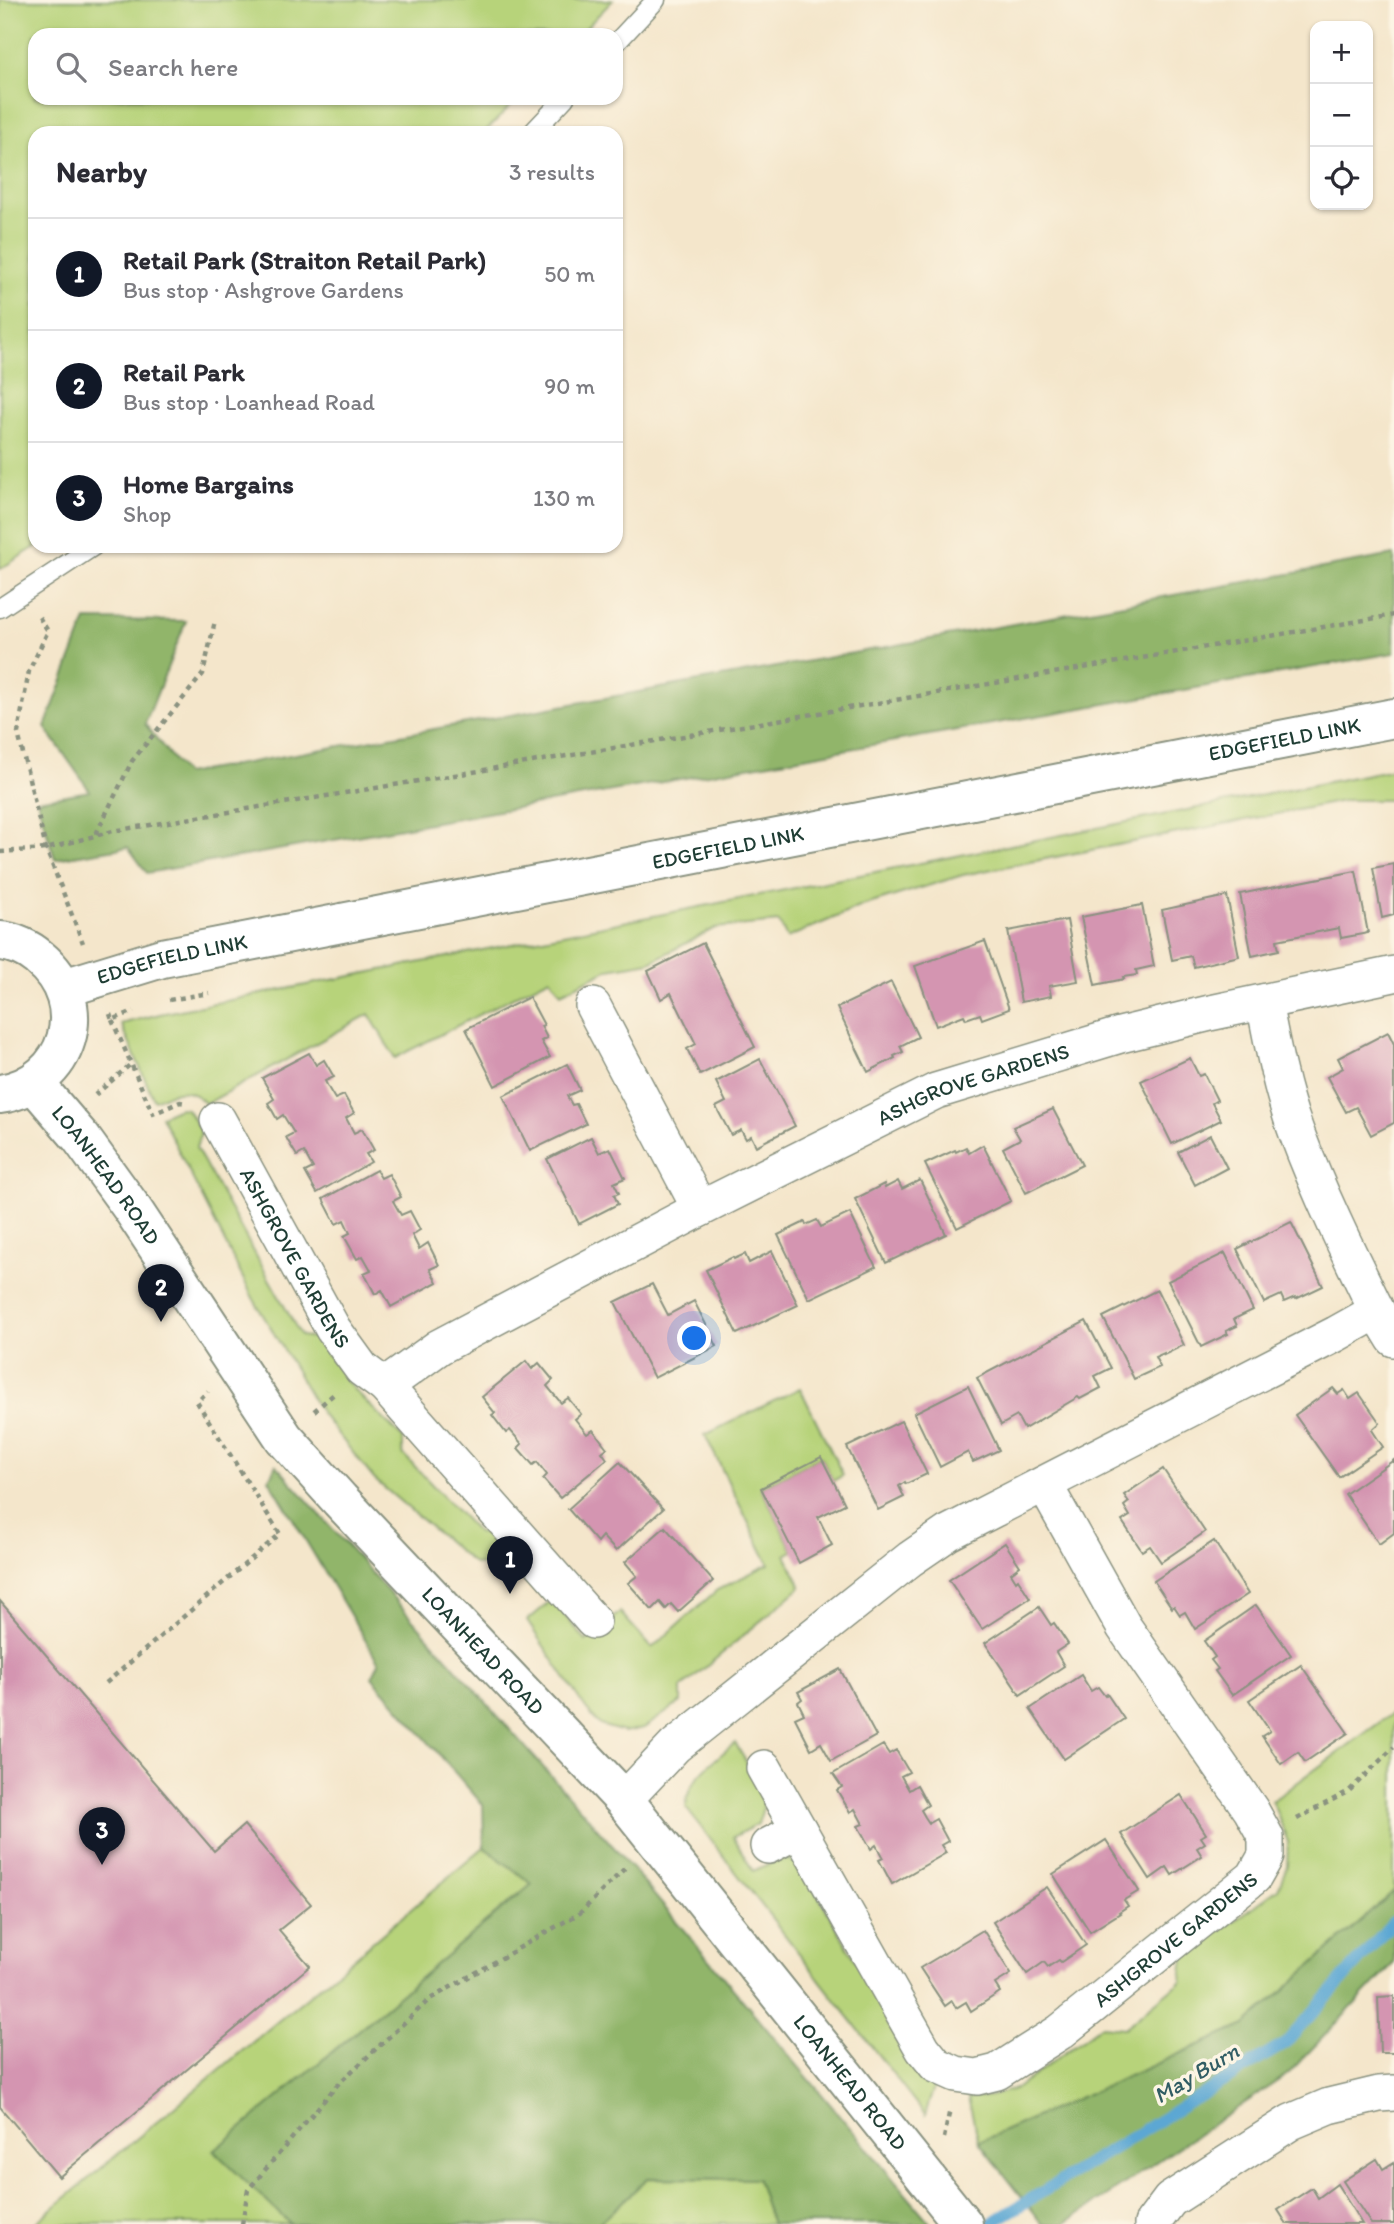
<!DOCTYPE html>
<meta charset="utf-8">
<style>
:root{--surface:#fff;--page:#f2f2f3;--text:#2b2b33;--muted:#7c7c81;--line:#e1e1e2;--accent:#111827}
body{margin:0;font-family:Itim,sans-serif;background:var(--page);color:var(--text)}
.controls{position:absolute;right:21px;top:21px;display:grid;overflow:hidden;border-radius:14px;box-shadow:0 2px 5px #0004}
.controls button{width:63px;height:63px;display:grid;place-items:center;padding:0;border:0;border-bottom:2px solid var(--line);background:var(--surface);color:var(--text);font:35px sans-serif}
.you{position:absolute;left:695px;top:1339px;width:24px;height:24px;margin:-18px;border:5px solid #fff;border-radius:50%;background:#1a73e8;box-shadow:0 0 0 10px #1a73e833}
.badge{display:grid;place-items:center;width:46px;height:46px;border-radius:50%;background:var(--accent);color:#fff;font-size:23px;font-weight:700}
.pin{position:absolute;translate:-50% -58px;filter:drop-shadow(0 2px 4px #0008)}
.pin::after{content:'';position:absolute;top:37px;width:24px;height:21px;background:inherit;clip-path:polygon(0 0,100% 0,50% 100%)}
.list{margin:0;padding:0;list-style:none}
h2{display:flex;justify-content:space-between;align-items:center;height:91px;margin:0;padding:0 28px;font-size:30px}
h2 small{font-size:23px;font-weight:400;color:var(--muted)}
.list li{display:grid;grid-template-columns:46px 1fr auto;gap:21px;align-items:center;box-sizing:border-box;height:112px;padding:0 28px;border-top:2px solid var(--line)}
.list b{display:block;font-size:26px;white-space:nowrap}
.list p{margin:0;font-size:23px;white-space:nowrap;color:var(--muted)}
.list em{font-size:23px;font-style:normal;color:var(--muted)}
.icon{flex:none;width:38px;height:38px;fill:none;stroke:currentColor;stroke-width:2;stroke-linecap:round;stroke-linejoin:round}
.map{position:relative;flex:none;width:1394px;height:2224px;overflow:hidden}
.search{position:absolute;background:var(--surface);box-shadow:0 2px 5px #0004;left:28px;top:28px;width:595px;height:77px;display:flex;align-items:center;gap:18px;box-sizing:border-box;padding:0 24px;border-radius:21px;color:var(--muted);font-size:26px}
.panel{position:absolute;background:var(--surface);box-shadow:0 2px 5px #0004;left:28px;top:126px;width:595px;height:427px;border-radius:21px}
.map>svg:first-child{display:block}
.green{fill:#b7d37a;stroke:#6b8857;stroke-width:2}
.forest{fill:#91b56a;stroke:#58794f;stroke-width:2}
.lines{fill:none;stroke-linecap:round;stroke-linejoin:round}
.stream{stroke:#5ba7d3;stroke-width:12}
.building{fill:#d495b1}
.lane-casing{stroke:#8a9280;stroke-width:21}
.street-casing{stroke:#8a9280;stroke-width:38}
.secondary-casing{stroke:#8a9280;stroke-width:42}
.path{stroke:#8a9280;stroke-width:4.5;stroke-dasharray:5 5;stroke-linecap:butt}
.lane{stroke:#fff;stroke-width:18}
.street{stroke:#fff;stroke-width:35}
.secondary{stroke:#fff;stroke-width:38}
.labels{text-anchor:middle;stroke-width:7;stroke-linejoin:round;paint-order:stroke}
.street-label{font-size:21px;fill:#1f3d34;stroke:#fcf5e5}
.water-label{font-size:23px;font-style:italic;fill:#315d64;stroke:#fcf5e5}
</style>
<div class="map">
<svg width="1394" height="2224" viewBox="0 0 1394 2224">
<rect width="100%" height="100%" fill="#fcf5e5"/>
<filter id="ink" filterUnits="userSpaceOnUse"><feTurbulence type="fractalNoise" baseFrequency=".0143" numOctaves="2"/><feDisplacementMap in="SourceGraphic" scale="14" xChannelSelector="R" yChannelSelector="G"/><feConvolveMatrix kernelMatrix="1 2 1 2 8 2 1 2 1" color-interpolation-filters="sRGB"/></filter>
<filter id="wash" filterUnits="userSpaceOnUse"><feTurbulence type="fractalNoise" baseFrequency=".00686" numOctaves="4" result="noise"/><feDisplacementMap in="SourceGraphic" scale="28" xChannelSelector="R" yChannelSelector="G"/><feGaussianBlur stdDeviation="1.57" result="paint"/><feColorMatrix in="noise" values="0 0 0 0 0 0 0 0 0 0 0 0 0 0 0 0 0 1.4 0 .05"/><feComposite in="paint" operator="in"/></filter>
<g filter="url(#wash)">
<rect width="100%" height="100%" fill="#f4e6cb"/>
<g class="green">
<polygon points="0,0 613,0 579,35 35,35 35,98 518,98 484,133 35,133 35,546 37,546 0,569"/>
<path d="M1394 769V800H1348L963 875 862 906 787 938 779 922 715 928 650 962 609 969 561 993 550 978 395 1058 369 1014 206 1104C188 1085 175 1091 154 1100L121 1024 160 1014Z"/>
<polygon points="179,1108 187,1109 201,1132 196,1148 301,1336 316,1338 355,1391 403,1438 403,1454 478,1533 495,1535 506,1548 486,1565 474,1564 374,1479 321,1413 253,1298 161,1116"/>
<polygon points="800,1388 843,1475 833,1481 821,1457 761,1488 793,1551 786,1555 801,1587 681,1688 681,1702 644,1728 624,1732 600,1725 586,1709 527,1621 552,1600 586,1641 620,1612 652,1648 717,1590 769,1564 705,1435"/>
<polygon points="1394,1712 1394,1891 1245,2025 979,2142 968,2098 991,2096 1017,2088 1101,2026 1124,2028 1181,1981 1184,1957 1278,1889 1287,1866 1288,1842 1272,1801"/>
<path d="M735 1743 759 1783 764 1805 758 1824 733 1837 753 1871 773 1862 788 1859 802 1867 917 2068 935 2084 925 2115 686 1808C685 1780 716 1759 735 1743Z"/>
<polygon points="484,1847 532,1883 215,2151 290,2224 34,2224 355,1957"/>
<polygon points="648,2178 757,2179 772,2224 598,2224"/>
</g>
<g class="forest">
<polygon points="1394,555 1394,653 147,873 128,847 55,859 37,800 90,791 45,727 86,620 186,621 145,724 185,774"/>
<polygon points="276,1465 612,1845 931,2224 772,2224 757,2179 648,2178 598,2224 290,2224 214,2151 532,1884 484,1847 483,1805 372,1677 379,1663 269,1479"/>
<polygon points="1394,1891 1394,1963 1288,2074 1064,2224 1043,2224 979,2142 1245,2025"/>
</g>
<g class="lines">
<polyline class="stream" points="990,2224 1286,2043 1394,1921"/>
</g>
<g id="blocks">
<g class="building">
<polygon points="1394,864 1394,915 1382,918 1373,868"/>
<polygon points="1356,871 1368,933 1341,938 1339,928 1277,940 1279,950 1252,956 1240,894"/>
<polygon points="1227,896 1239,956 1194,967 1191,956 1172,960 1162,910"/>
<polygon points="1142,905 1154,966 1136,970 1137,975 1123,977 1124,979 1095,985 1081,917"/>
<polygon points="1067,920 1078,981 1049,986 1051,996 1021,1002 1008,931"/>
<polygon points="985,941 1009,1009 982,1019 980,1014 966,1019 964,1015 936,1026 915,966"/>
<polygon points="703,943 755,1047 700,1075 687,1049 696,1044 671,993 661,999 648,971"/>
<polygon points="891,982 918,1037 900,1046 903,1052 894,1056 895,1058 868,1072 837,1008"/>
<polygon points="529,997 544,1025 541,1026 547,1038 541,1041 550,1057 495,1086 466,1029"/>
<polygon points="1388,1032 1394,1044 1394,1123 1371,1135 1356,1107 1346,1112 1327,1077 1343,1068 1338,1058"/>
<polygon points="309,1053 316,1065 324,1060 334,1077 325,1081 329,1089 335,1099 344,1095 354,1113 346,1118 354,1133 362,1129 374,1150 366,1154 371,1162 317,1193 305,1172 313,1168 304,1152 297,1156 288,1141 286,1137 294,1133 283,1115 277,1119 268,1103 274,1099 262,1078"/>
<polygon points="1190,1058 1199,1076 1204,1074 1217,1100 1212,1103 1221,1120 1172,1144 1141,1081"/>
<polygon points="760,1059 795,1126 756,1146 751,1136 746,1139 741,1130 731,1135 716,1107 726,1102 716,1082"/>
<polygon points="567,1064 580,1090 567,1096 572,1105 576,1104 586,1124 530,1151 503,1096"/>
<polygon points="1053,1109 1082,1165 1026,1193 1003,1148 1020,1139 1013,1127"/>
<polygon points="1210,1135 1227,1168 1195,1185 1178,1152"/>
<polygon points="591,1137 599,1153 610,1148 625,1178 614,1183 619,1193 614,1195 618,1204 579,1224 547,1159"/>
<polygon points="983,1145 1011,1201 957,1228 925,1164 955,1150 956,1152 966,1147 969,1153"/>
<polygon points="376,1170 381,1178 389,1174 401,1197 393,1201 401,1215 410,1211 420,1230 412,1235 419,1249 428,1243 439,1265 430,1269 437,1282 391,1307 382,1290 375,1294 373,1290 364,1273 371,1270 363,1256 357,1259 344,1236 350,1233 344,1220 336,1224 323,1199"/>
<polygon points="920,1180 946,1234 886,1263 855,1199 884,1184 885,1188 898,1181 902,1189"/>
<polygon points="850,1213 876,1267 809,1299 778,1235 805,1222 806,1225 817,1220 821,1227"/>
<polygon points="1291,1222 1323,1286 1296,1299 1295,1297 1284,1302 1281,1295 1264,1303 1237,1249"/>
<polygon points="772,1251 798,1305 737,1334 706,1270 733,1257 734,1259 745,1254 749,1263"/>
<polygon points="1225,1253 1253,1310 1234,1319 1237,1326 1226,1331 1228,1334 1201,1347 1168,1281"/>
<polygon points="652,1284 668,1315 694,1301 717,1346 654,1378 615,1302"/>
<polygon points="1157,1290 1184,1345 1164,1355 1164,1353 1155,1357 1160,1367 1134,1379 1103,1317"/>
<polygon points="1086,1321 1111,1368 1095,1376 1101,1388 1080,1399 1078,1397 1024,1429 1017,1416 1001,1425 977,1378"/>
<polygon points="526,1361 532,1369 539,1363 553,1380 547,1386 561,1403 568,1398 581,1414 575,1419 587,1434 593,1430 607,1448 602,1452 607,1459 560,1498 543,1479 547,1475 537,1462 533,1465 518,1448 522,1444 510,1430 506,1433 492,1415 495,1413 482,1397"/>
<polygon points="968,1386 999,1450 973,1462 968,1452 940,1467 914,1413"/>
<polygon points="1333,1388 1338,1394 1344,1390 1350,1399 1359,1393 1380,1423 1372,1430 1383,1447 1339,1477 1295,1415"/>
<polygon points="901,1421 927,1474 906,1484 905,1482 899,1486 904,1497 878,1510 847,1447"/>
<polygon points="821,1457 845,1504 818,1517 832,1545 799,1563 761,1488"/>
<polygon points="1394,1460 1394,1533 1379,1544 1345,1494"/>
<polygon points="620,1462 663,1509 616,1551 602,1536 597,1542 568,1509"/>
<polygon points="1163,1469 1205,1532 1161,1562 1150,1546 1142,1551 1122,1521 1130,1516 1124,1506 1129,1502 1124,1495"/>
<polygon points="665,1527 713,1581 678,1612 671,1604 666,1609 660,1602 652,1610 628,1583 637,1576 625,1562"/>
<polygon points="1214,1541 1248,1594 1195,1629 1185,1612 1180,1615 1174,1606 1172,1608 1154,1581"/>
<polygon points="1005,1543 1020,1566 1011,1573 1016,1581 1018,1579 1030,1598 982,1629 949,1580"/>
<polygon points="0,1601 214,1851 244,1825 311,1904 279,1930 310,1966 59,2177 0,2107"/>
<polygon points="1256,1605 1291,1655 1232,1695 1215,1671 1218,1669 1211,1660 1215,1657 1204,1641"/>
<polygon points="1039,1607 1051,1625 1054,1623 1068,1644 1056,1652 1064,1666 1020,1695 985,1643"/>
<polygon points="1301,1665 1348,1733 1305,1762 1298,1752 1281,1764 1262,1736 1270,1731 1249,1700"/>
<polygon points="840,1669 876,1736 831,1761 821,1743 811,1749 795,1718 804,1714 798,1702 802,1699 798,1692"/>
<polygon points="1081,1675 1091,1691 1098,1687 1105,1696 1107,1694 1124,1719 1064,1759 1030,1709"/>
<polygon points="883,1745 889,1754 896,1750 909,1772 901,1776 909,1790 917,1785 928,1805 921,1810 925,1817 929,1823 936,1819 948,1841 941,1845 946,1853 892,1884 879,1860 883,1858 876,1845 871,1849 858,1826 863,1824 855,1809 850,1812 837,1790 842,1787 833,1774"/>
<polygon points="1181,1795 1206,1834 1201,1837 1205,1843 1197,1848 1202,1856 1172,1875 1167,1867 1150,1879 1121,1834"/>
<polygon points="1106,1840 1139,1891 1124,1900 1128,1906 1119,1912 1120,1913 1090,1932 1053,1874"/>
<polygon points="1047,1887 1086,1945 1061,1962 1059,1960 1048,1967 1044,1962 1027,1974 993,1922"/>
<polygon points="983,1930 1011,1974 995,1984 1000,1992 971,2011 966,2002 956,2008 952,2001 945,2006 920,1968"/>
<polygon points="1394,1996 1394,2053 1380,2053 1378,1997"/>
<polygon points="1377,2159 1383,2169 1394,2162 1394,2224 1371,2224 1343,2181"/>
<polygon points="1337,2184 1362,2224 1287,2224 1278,2210 1312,2188 1318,2198"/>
</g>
</g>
</g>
<g filter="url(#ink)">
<use href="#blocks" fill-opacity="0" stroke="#8a9280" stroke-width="2"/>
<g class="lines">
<g class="lane-casing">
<g id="lane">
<polyline points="616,43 656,0"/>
<polyline points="532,133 565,98"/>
<polyline points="0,608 94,546"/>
</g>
</g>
<g class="street-casing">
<g id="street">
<polyline points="593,1006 700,1209"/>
<path id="s1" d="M218 1120 333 1329 362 1369 385 1386 593 1621"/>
<polyline points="1377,1311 1394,1339"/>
<path id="s2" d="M385 1386 439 1347 700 1209 936 1091 1120 1035 1210 1013 1394 974"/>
<path id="s3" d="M764 1768 923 2049 936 2065 956 2074 977 2077 997 2072 1060 2032 1254 1877 1266 1856V1837L1251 1810 1124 1627 1044 1484"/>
<path d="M624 1800 675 1746 910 1559 948 1533 1336 1334 1377 1311C1348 1252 1319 1193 1296 1131 1281 1091 1272 1044 1264 1002"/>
<polyline points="768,1846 799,1830"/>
<polyline points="1152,2224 1170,2200 1291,2122 1329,2106 1379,2094 1394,2093"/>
</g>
</g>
<g class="secondary-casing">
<g id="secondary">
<path d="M0 941C14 942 29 949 39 958 94 1003 69 1084 0 1094"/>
<path id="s4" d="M64 988 162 958 1394 718"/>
<path id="s5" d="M34 1083 81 1138 131 1207 284 1438 340 1500 624 1800 963 2224"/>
</g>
</g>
<g class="path">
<polyline points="39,617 48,631 29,671 18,733 46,849 83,943"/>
<polyline points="96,834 132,761 203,674 215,621"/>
<polyline points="0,852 46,849 113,831 461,774 1394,615"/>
<polyline points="169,1000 209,993"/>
<polyline points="110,1014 112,1020 134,1011"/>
<polyline points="112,1020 153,1114 180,1102 186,1103"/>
<polyline points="95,1095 131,1064"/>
<polyline points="314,1411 334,1394"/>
<polyline points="106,1683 280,1534 197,1402 208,1391"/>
<polyline points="1297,1819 1349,1791 1394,1747"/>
<polyline points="944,2138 950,2109"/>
<polyline points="242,2224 248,2190 338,2084 430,1999 580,1913 627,1866"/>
</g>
<use href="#lane" class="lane"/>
<use href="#street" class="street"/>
<use href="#secondary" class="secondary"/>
</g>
</g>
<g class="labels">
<g class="street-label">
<text dy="7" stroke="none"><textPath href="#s4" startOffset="1246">EDGEFIELD LINK</textPath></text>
<text dy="7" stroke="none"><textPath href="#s4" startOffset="679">EDGEFIELD LINK</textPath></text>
<text dy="7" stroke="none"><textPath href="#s4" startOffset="112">EDGEFIELD LINK</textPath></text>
<text dy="7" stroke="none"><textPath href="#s2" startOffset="663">ASHGROVE GARDENS</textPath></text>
<text dy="7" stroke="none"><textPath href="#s5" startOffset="117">LOANHEAD ROAD</textPath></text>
<text dy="7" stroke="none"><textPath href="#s1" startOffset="158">ASHGROVE GARDENS</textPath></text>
<text dy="7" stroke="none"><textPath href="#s5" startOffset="726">LOANHEAD ROAD</textPath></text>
<text dy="7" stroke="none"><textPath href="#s3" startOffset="630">ASHGROVE GARDENS</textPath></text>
<text dy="7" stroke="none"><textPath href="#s5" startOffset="1293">LOANHEAD ROAD</textPath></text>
</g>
<g class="water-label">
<text transform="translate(1196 2073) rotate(-31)" y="8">May Burn</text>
</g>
</g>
</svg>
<div class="controls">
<button>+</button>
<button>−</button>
<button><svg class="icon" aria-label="locate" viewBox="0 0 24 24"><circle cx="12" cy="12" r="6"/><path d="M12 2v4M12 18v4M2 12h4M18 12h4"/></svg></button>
</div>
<div class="you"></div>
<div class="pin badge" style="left:510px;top:1594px">1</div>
<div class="pin badge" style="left:161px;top:1322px">2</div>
<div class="pin badge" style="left:102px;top:1865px">3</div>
<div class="search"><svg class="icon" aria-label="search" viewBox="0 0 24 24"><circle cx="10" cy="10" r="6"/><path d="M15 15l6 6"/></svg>Search here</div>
<section class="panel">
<h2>Nearby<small>3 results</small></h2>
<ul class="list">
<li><span class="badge">1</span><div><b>Retail Park (Straiton Retail Park)</b><p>Bus stop · Ashgrove Gardens</p></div><em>50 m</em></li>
<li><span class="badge">2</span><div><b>Retail Park</b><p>Bus stop · Loanhead Road</p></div><em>90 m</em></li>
<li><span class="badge">3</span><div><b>Home Bargains</b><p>Shop</p></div><em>130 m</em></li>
</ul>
</section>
</div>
